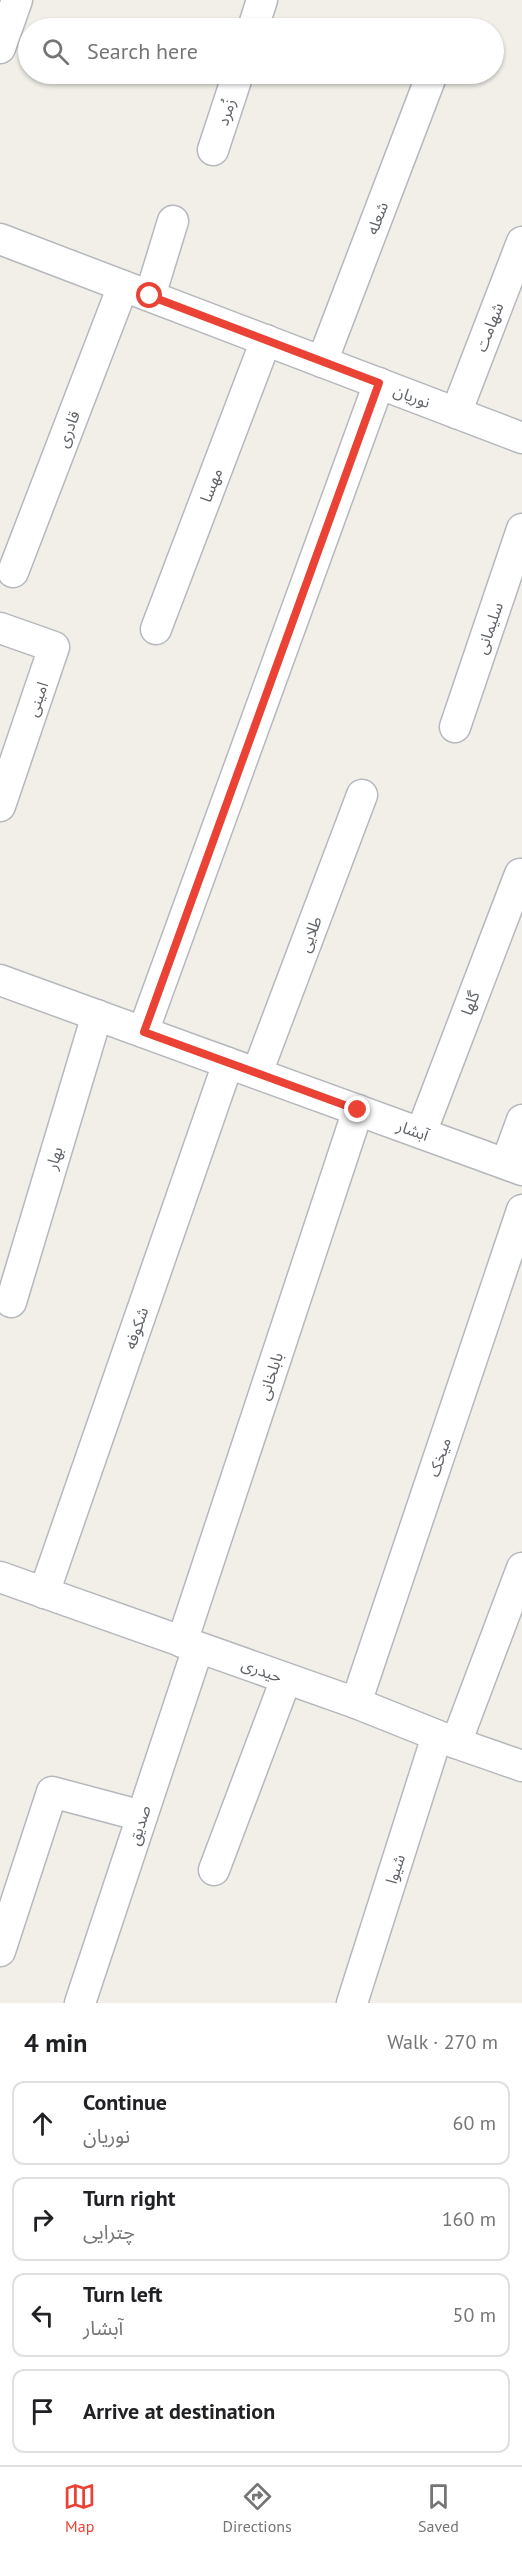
<!DOCTYPE html>
<meta charset="utf-8">
<style>
:root{--surface:#fff;--page:#f6f6f6;--text:#202124;--muted:#757577;--line:#e0e0e0;--accent:#ea4335}
body{margin:0;font-family:"PT Sans","Noto Sans Arabic",sans-serif;background:var(--page);color:var(--text)}
.stop{position:absolute;width:18px;height:18px;margin:-14px;border:4px solid #ea4335;border-radius:50%;background:#fff}
.stop.end{background:#ea4335;border-color:#fff;box-shadow:0 2px 6px #0008}
.list{margin:0;padding:0;list-style:none}
h2{display:flex;justify-content:space-between;align-items:center;height:78px;margin:0;padding:0 24px;font-size:26px}
h2 small{font-size:20px;font-weight:400;color:var(--muted)}
.list li{display:grid;grid-template-columns:39px 1fr auto;gap:18px;align-items:center;box-sizing:border-box;height:84px;margin:0 12px 12px;padding:0 12px;border:2px solid var(--line);border-radius:12px}
.list b{display:block;font-size:22px;white-space:nowrap}
.list p{margin:0;font-size:20px;white-space:nowrap;color:var(--muted)}
.list em{font-size:20px;font-style:normal;color:var(--muted)}
.icon{flex:none;width:33px;height:33px;fill:none;stroke:currentColor;stroke-width:2;stroke-linecap:round;stroke-linejoin:round}
.map{position:relative;flex:none;width:522px;height:2003px;overflow:hidden}
.search{position:absolute;background:var(--surface);box-shadow:0 2px 4px #0004;left:18px;right:18px;top:18px;height:66px;display:flex;align-items:center;gap:15px;box-sizing:border-box;padding:0 21px;border-radius:33px;color:var(--muted);font-size:22px}
.sheet{height:462px;background:var(--surface)}
nav{display:flex;justify-content:space-around;align-items:center;box-sizing:border-box;height:84px;border-top:2px solid var(--line);background:var(--surface);font-size:16px;color:var(--muted)}
nav a{display:grid;justify-items:center;gap:3px}
nav .on{color:var(--accent)}
.map>svg:first-child{display:block}
.lines{fill:none;stroke-linecap:round;stroke-linejoin:round}
.minor-casing{stroke:#b5b8bc;stroke-width:33}
.minor{stroke:#fff;stroke-width:30}
.route{stroke:#ea4335;stroke-width:8}
.labels{text-anchor:middle;stroke-width:5;stroke-linejoin:round;paint-order:stroke}
.street-label{font-size:16px;fill:#5f6368;stroke:#fff}
</style>
<div class="map">
<svg width="522" height="2003" viewBox="0 0 522 2003">
<rect width="100%" height="100%" fill="#f1efe8"/>
<g class="lines">
<g class="minor-casing">
<g id="minor">
<polyline points="253,28 262,0"/>
<polyline points="0,48 17,0"/>
<polyline points="213,150 238,74"/>
<polyline points="0,239 522,438"/>
<polyline points="150,296 173,221"/>
<polyline points="322,362 432,74"/>
<polyline points="456,413 522,242"/>
<polyline points="13,572 123,286"/>
<polyline points="0,628 54,647 0,806"/>
<polyline points="156,629 266,340"/>
<polyline points="455,727 522,529"/>
<polyline points="0,980 522,1170"/>
<polyline points="143,1032 379,383"/>
<polyline points="257,1073 362,795"/>
<polyline points="421,1133 520,874"/>
<polyline points="506,1164 522,1120"/>
<polyline points="11,1302 97,1015"/>
<polyline points="0,1577 356,1703 456,1743 522,1766"/>
<polyline points="44,1593 228,1063"/>
<polyline points="182,1642 358,1110"/>
<polyline points="356,1703 522,1210"/>
<polyline points="456,1743 522,1568"/>
<polyline points="214,1870 286,1679"/>
<polyline points="0,1951 52,1792 142,1816"/>
<polyline points="80,2003 198,1648"/>
<polyline points="352,2003 437,1736"/>
</g>
</g>
<use href="#minor" class="minor"/>
</g>
<g class="lines">
<polyline class="route" points="150,296 379,383 144,1032 358,1110"/>
</g>
<g class="labels">
<g class="street-label">
<text transform="translate(226 112) rotate(-72)" y="6">زُمرد</text>
<text transform="translate(377 218) rotate(-69)" y="6">شعله</text>
<text transform="translate(489 327) rotate(-69)" y="6">شهامت</text>
<text transform="translate(412 396) rotate(21)" y="6">نوریان</text>
<text transform="translate(68 429) rotate(-69)" y="6">قادری</text>
<text transform="translate(211 485) rotate(-69)" y="6">مهسا</text>
<text transform="translate(489 628) rotate(-71)" y="6">سلیمانی</text>
<text transform="translate(37 699) rotate(-71)" y="6">امینی</text>
<text transform="translate(310 934) rotate(-69)" y="6">طلایی</text>
<text transform="translate(470 1003) rotate(-69)" y="6">گلها</text>
<text transform="translate(413 1130) rotate(20)" y="6">آبشار</text>
<text transform="translate(54 1158) rotate(-73)" y="6">بهار</text>
<text transform="translate(136 1328) rotate(-71)" y="6">شکوفه</text>
<text transform="translate(270 1376) rotate(-72)" y="6">بابلخانی</text>
<text transform="translate(439 1457) rotate(-71)" y="6">میخک</text>
<text transform="translate(262 1670) rotate(20)" y="6">حیدری</text>
<text transform="translate(139 1825) rotate(-72)" y="6">صدیق</text>
<text transform="translate(395 1869) rotate(-72)" y="6">شیوا</text>
</g>
</g>
</svg>
<div class="stop" style="left:150px;top:296px"></div>
<div class="stop end" style="left:358px;top:1110px"></div>
<div class="search"><svg class="icon" aria-label="search" viewBox="0 0 24 24"><circle cx="10" cy="10" r="6"/><path d="M15 15l6 6"/></svg>Search here</div>
</div>
<section class="sheet">
<h2>4 min<small>Walk · 270 m</small></h2>
<ul class="list">
<li><svg class="icon" aria-label="ahead" viewBox="0 0 24 24"><path d="M12 20V5M6 11l6-6 6 6"/></svg><div><b>Continue</b><p>نوریان</p></div><em>60 m</em></li>
<li><svg class="icon" aria-label="right" viewBox="0 0 24 24"><path d="M7 20v-9h11M14 6l5 5-5 5"/></svg><div><b>Turn right</b><p>چترایی</p></div><em>160 m</em></li>
<li><svg class="icon" aria-label="left" viewBox="0 0 24 24"><path d="M17 20v-9H6M10 6l-5 5 5 5"/></svg><div><b>Turn left</b><p>آبشار</p></div><em>50 m</em></li>
<li><svg class="icon" aria-label="arrive" viewBox="0 0 24 24"><path d="M6 21V4h12l-3 4 3 4H6"/></svg><div><b>Arrive at destination</b></div></li>
</ul>
</section>
<nav>
<a class="on"><svg class="icon" aria-label="map" viewBox="0 0 24 24"><path d="M3 6l6-2 6 2 6-2v14l-6 2-6-2-6 2zM9 4v14M15 6v14"/></svg>Map</a>
<a><svg class="icon" aria-label="directions" viewBox="0 0 24 24"><path d="M12 3l9 9-9 9-9-9zM9 14v-3h6M13 9l2 2-2 2"/></svg>Directions</a>
<a><svg class="icon" aria-label="saved" viewBox="0 0 24 24"><path d="M7 4h10v16l-5-4-5 4z"/></svg>Saved</a>
</nav>
